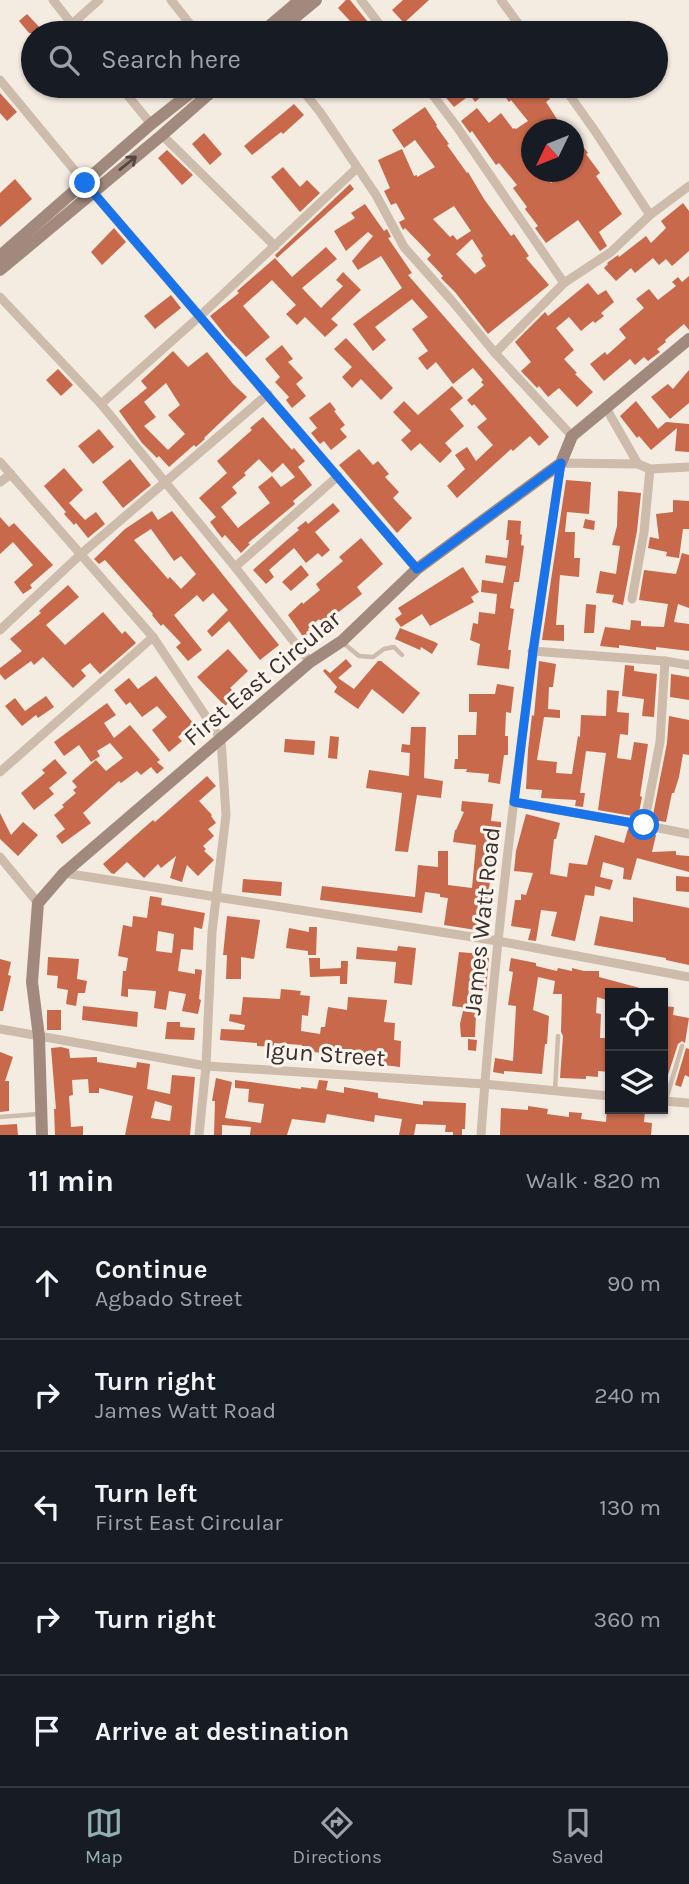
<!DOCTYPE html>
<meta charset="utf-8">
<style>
:root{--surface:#171b24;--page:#242831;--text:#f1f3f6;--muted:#9ea1a6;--line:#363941;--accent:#92aeb2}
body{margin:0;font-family:Karla,sans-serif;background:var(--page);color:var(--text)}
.controls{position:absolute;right:21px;bottom:21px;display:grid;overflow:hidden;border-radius:0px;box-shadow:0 2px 5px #0004}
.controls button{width:63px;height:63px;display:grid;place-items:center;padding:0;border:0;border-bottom:2px solid var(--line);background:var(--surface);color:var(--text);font:35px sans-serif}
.compass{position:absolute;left:521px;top:119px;width:63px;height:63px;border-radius:50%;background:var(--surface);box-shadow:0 2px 5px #0004;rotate:227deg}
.stop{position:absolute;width:21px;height:21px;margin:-16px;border:5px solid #1a73e8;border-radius:50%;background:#fff}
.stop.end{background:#1a73e8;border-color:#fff;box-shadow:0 2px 7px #0008}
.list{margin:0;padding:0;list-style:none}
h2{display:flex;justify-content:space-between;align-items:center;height:91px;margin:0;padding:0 28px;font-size:30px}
h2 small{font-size:23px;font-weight:400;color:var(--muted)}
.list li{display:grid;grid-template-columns:46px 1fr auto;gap:21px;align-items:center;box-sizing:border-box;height:112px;padding:0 28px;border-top:2px solid var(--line)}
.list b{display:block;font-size:26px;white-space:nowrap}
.list p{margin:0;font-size:23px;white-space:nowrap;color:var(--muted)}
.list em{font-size:23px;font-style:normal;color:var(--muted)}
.icon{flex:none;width:38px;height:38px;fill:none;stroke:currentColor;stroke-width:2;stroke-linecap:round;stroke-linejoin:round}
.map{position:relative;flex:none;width:689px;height:1135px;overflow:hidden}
.search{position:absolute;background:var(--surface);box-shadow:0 2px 5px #0004;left:21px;right:21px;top:21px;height:77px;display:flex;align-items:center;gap:18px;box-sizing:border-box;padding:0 24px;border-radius:38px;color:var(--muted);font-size:26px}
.sheet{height:651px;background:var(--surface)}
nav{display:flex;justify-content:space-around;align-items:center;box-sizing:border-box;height:98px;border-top:2px solid var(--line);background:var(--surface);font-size:19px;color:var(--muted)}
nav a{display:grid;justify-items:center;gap:4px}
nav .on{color:var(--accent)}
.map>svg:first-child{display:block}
.building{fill:#c8694b;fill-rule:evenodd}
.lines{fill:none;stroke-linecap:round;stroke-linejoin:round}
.lane{stroke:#cdbbac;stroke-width:4.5}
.street{stroke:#cdbbac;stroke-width:9}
.secondary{stroke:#a18a7d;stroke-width:12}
.oneway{stroke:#544640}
.route{stroke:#1a73e8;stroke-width:9}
.labels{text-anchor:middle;stroke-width:6;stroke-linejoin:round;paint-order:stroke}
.street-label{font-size:24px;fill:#3b302b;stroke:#fbf5ee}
</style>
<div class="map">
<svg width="689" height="1135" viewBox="0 0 689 1135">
<rect width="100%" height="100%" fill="#f4ebe1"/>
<g class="building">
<polygon points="346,0 350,0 377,33 361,33 338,8"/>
<polygon points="403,0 429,0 404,23 392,10"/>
<polygon points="27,14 45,33 29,33 19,21"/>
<polygon points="138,21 150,33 123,33"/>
<polygon points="377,86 402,86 386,98"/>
<polygon points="436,86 472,86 481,97 475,102 470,95 454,107"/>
<polygon points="497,86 540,86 550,99 546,102 564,130 531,130 531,172 543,172 551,183 569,172 573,172 573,144 579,141 588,153 586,154 600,173 596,176 622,214 599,232 607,246 600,251 578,220 546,243 535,228 538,226 525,209 527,207 513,188 517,185 499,163 496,165 472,131 470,133 461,121 477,108 489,123 501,113 513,129 514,128 516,129 528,121 511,100 509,102"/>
<polygon points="0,93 17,112 7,121 0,113"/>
<polygon points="294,104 304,115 283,134 281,132 252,155 244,146"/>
<path d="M425 107 437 125 436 126 449 144 447 145 467 173 468 172 484 199 511 236 514 234 529 256 526 258 549 285 488 334 455 292 441 278 443 276 427 259 431 255 405 228 403 230 399 222 405 219 396 203 391 205 384 191 390 188 378 160 402 149 414 176 417 175V177L435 167 415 140 404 148 392 130ZM454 206 471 231 457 240 453 235 450 237 433 219ZM472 239 483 256 481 258 486 266 475 274 456 254Z"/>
<polygon points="204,133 222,154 210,165 192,144"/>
<polygon points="167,150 193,175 182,185 158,158"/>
<polygon points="283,167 300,187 307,180 320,193 300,212 271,177"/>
<polygon points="15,179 32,199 0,227 0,193"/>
<polygon points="350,184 354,189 277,258 275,255"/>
<polygon points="683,203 689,211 689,251 672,266 666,259 659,265 653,258 635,273 631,268 616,281 604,268 608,264 607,263 618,255 619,257 646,236 651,243 666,228 661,221"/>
<polygon points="365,204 384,231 387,229 391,237 388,238 412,273 408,275 549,437 539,446 530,436 513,451 511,449 457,498 447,486 465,469 455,455 467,447 476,461 493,445 477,427 487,419 474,404 472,406 467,400 484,385 481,382 483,380 473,368 453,384 436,362 427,370 418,358 428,351 412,329 428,317 412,299 375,327 386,340 373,351 353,324 402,288 381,256 358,270 352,261 373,236 368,232 346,251 334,231 355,218 351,213"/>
<polygon points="114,228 126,242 102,265 91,252"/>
<polygon points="326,247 337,259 302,288 321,308 343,286 336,280 343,272 361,290 331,319 338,325 325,337 305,317 297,325 286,314 296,305 272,280 243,306 270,337 246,357 226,336 210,316 239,293 237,291 275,258 292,277"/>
<polygon points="689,276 689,330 684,324 665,340 666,342 657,349 660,352 648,361 644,357 635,365 630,359 604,381 590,364 605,352 607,355 626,338 619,329 644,308 636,299 649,289 658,300 676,286 672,282 678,277 682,282"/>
<polygon points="588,283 598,295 606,290 614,302 601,313 604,316 595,323 593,321 581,331 569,317 556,328 574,350 564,359 577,373 575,374 593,392 577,407 559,388 548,397 539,386 537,388 521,371 531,362 515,342 545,312 548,316"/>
<polygon points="171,295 181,308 155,329 144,316"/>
<polygon points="346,338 393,388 381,400 361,379 352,388 342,377 352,367 334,349"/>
<polygon points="282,345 293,359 288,362 303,378 296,384 306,396 292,408 286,400 289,397 275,382 280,377 265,359"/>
<path d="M173 351 188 367 207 352 233 384 247 397 204 438 205 439 196 447 194 445 169 467 159 456 157 458 142 443 119 411 147 388 141 381ZM166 383 180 405 168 415 185 434 168 450 144 426 156 417 144 402Z"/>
<polygon points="58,369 73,385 61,396 46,380"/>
<polygon points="689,370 689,403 670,419 651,397 668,384 673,389"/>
<polygon points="452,386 463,398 450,409 464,426 445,443 452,451 440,463 420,443 411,451 401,440 411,431 393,412 404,401 418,415"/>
<polygon points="636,401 658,429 666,422 689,424 689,452 675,451 677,428 651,450 639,436 637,438 620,416"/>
<polygon points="330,402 336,410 334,411 345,425 340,429 347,437 331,450 324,441 320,444 311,433 317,428 309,418"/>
<path d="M263 417 292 450 294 448 305 461 298 467 312 485 293 501 295 504 248 543 250 544 241 553 225 535 222 538 210 522 216 517 199 498 227 473 217 461 252 430 250 428ZM259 459 272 473 283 463 295 477 281 487 272 476 258 487 270 503 238 528 221 507 237 493 232 487 246 475 244 473Z"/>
<polygon points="99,429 114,447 93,464 78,446"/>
<polygon points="359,449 373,465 378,461 389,474 385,477 399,492 393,498 412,518 397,533 339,465"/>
<polygon points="130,459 151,485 123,508 102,482"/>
<polygon points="64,468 83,490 69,503 85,520 96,512 105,524 88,538 76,523 74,525 64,514 66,512 44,486"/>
<polygon points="566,480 591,482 589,514 567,512 565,532 575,532 574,558 580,558 579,577 560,575 556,625 564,625 564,641 542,640"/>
<polygon points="618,491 641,493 637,531 623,605 612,602 614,595 596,593 600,571 616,574 620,546 612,545 617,526"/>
<polygon points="673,500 689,501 689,529 683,529 679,558 666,556 667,552 648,548 650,537 659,539 656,514 673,512"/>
<polygon points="333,503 340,511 315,532 330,550 322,557 318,553 306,563 294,548 269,570 274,577 266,584 253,570 287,540 299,530 297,528 306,521 308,524"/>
<path d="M152 511 158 520 172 511 279 645 260 660 229 621 212 637 207 631 228 610 213 593 203 602 197 595 174 615 202 650 188 661 176 647 181 643 163 624 161 626 152 615 153 614 105 560 99 564 94 559 125 529ZM151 529 174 561 181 556 196 574 181 589 170 577 168 579 134 540Z"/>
<polygon points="0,517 9,527 14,523 53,565 30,585 32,588 23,594 14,582 33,565 13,542 0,554"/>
<polygon points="585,519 595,521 594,530 583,528"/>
<polygon points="508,520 521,521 520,534 522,535 521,545 524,546 519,582 514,582 510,608 514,609 508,650 511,650 509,669 477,665 480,644 470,640 473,623 478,624 479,612 495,614 497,594 481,592 482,580 503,583 506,566 485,563 486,555 507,558 509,540 506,540"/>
<polygon points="361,538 383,564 357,587 362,594 336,614 338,616 325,627 319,619 308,629 310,632 304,638 288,615 302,602 303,604 320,590 316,584 343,561 339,557"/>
<polygon points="682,553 689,555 689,608 678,604 674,622 689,624 689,651 656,647 656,650 642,648 619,645 619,648 600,646 605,627 630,630 631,620 641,621 641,626 664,627 668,604 639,600 644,570 676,574"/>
<polygon points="301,565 309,575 291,591 282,582"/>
<polygon points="463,567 479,592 471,597 474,602 430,626 422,614 401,627 395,619 402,614 398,608"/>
<polygon points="68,585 79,597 46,625 65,645 103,612 122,634 125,631 136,643 100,674 90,663 81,670 86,676 73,688 43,657 34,665 31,661 5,680 0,674 0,668 22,651 10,639 41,613 39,611"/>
<polygon points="586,604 596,605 594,633 584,633"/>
<polygon points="400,628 435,642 438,644 432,654 421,647 420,650 395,639"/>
<polygon points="228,649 248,671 230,688 237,695 225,706 197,677"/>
<polygon points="346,659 352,666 338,678 354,689 378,661 381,661 420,693 403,714 372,689 358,709 334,692 337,687 323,671 325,669 330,673"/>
<polygon points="539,661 556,664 553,687 549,687 548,709 560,710 560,718 544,717 537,760 557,762 556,773 572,774 578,736 580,737 581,715 606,716 607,690 619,691 617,712 629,713 628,735 620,734 617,758 631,760 634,742 648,744 640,796 642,797 638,817 598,810 606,753 586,751 580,793 585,793 583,807 575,806 576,800 541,798 542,790 526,789 528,750 532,715 534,716"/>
<polygon points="625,665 634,666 634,671 657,674 654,717 642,716 644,699 622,696"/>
<polygon points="671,674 689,677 689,700 670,697"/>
<polygon points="156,676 193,723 178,737 182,741 169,752 152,730 167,717 157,706 142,717 130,702 126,705 114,690 129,678 138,689"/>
<polygon points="497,684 514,687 511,713 506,712 505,736 508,736 508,755 504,755 500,784 488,782 489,774 466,772 467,769 454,769 455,759 458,759 458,735 476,735 477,712 469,712 469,694 495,694"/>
<polygon points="46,696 54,707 38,718 36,715 22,726 5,706 15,698 25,711"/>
<polygon points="107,703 116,715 104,723 114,738 130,725 160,760 157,762 164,768 157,774 151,767 141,775 137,771 121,783 119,781 83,813 91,823 62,844 56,836 65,829 54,815 64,807 62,805 76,793 73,790 77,787 72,781 96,760 106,771 123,758 110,743 97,751 100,756 91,762 79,745 64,756 54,742"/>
<polygon points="669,716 689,720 689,755 683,754 679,777 674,793 672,793 666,822 652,820 667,743"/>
<polygon points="411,727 426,727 424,778 443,781 441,798 417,795 408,852 395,851 402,793 366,788 369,770 409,776 410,753 401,752 402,744 410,745"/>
<polygon points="330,736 339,737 337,759 328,758"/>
<polygon points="285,739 315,741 314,755 284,752"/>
<polygon points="55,759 67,773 49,788 54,794 34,810 21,793 45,773 42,770"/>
<polygon points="207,776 216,786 199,801 212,815 211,816 216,823 208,829 214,836 203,846 206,849 204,851 214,860 198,876 187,865 182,882 170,878 176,856 161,868 158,864 144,878 127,862 114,874 111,873 103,864 153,820 155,822"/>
<polygon points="462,801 493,804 491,821 501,822 501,832 497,832 496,849 493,849 488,901 482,900 476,930 444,925 448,898 440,897 440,894 425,892 422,913 320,900 322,886 415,897 418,865 438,867 438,851 448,851 448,885 472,888 476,845 453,842 455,830 456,830 464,812 461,811"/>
<polygon points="0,813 11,835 23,822 38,835 18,856 0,839"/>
<polygon points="526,814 560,823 556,839 554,839 550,874 567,877 569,863 587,865 595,835 624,843 628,829 656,835 652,852 676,851 676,855 689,856 689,872 637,858 631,880 623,879 624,868 603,862 600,877 613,880 610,890 595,886 594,896 585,895 575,941 551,936 557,912 541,910 536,941 528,940 531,929 511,926 515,900 521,900 521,894 526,895 533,873 514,871 516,851"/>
<polygon points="676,876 689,877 689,892 676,891"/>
<polygon points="243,879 282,882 281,896 242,892"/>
<path d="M150 896 162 898 161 905 205 913 202 929 194 927 193 950 181 949 178 971 195 974V969L202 970 199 999 201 1000 198 1014 182 1011 186 994 169 991 166 1010 154 1008 156 991 128 989V997L121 996 123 971H126L128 958 118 956 123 925 132 927 133 916 147 918ZM158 931 174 934 172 953 156 951Z"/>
<polygon points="633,897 689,908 689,965 666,960 666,958 594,945 600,916 633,922"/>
<polygon points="227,916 260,920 254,959 241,957 241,979 226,979 227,955 223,955"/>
<polygon points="309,927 317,927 316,955 308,955 308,951 286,948 289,928 309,932"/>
<polygon points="398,946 416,948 412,985 394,983 396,962 356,959 357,947 397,951"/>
<polygon points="459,952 480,954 480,957 489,958 486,992 469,990 467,1008 452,1006"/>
<polygon points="48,957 79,959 77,979 87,981 85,993 78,993 76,1006 66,1004 68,990 57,988 58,976 47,975"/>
<polygon points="309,958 320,958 320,969 341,968 341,961 348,961 347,984 340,984 340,976 310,977"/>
<polygon points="511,958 536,963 536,966 557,971 558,968 572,971 572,968 584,971 599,971 599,977 651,991 650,993 610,993 610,1001 597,997 596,1013 601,1014 600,1038 610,1038 610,1072 598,1071 598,1077 586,1076 586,1079 560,1078 563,1036 561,1032 562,994 553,994 555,981 538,977 533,1010 549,1016 547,1044 545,1044 542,1074 504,1071 504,1074 493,1072 495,1058 513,1061 516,1006 508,1005 513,972 509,971"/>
<polygon points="0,959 11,962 8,975 11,976 3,1011 0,1011"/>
<polygon points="281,989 301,991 300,995 310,996 308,1016 302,1015 301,1031 320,1034 321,1027 325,1027 328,1007 347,1010 348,997 387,1000 384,1022 395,1023 394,1040 401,1041 400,1067 367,1063 367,1057 302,1051 302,1045 274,1043 274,1047 257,1046 257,1043 220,1040 221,1029 244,1030 245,1025 229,1021 230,1014 241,1015 243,997 280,999"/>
<polygon points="83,1006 138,1012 137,1027 82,1020"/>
<polygon points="663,1006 674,1007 673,1015 689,1018 685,1043 682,1041 678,1044 667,1078 663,1078 663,1028 664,1018 663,1018"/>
<rect x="47" y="1010" width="14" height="20"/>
<polygon points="463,1011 476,1013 475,1037 461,1037 460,1024"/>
<polygon points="167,1022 180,1022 180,1027 195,1028 194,1040 165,1039"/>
<polygon points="468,1039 477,1040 476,1051 468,1050"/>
<path d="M61 1047 69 1049 70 1058 97 1057V1062L136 1068 137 1062 150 1064 147 1089 170 1094 172 1075 195 1077 190 1135H125L133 1096 99 1088V1093H89L88 1079 72 1080 73 1095 69 1096 71 1127 83 1126V1135H55L54 1109H56L51 1048ZM155 1101 172 1106 170 1121 151 1118Z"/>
<polygon points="686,1048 689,1049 689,1077 685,1075 681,1087 675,1085"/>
<polygon points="0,1052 13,1057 5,1081 9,1081 9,1111 0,1112"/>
<polygon points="216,1078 232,1082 225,1118 261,1123 264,1104 248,1102 249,1089 235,1088 235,1080 301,1089 301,1087 317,1089 319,1080 328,1081 326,1090 344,1093 344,1087 378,1093 378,1098 423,1105 423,1101 466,1103 465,1129 462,1129 462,1135 453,1135 453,1132 445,1132 446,1125 416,1124 414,1135 399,1135 402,1119 375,1115 374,1122 327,1114 325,1123 292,1119 287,1135 250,1135 251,1127 222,1125 222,1135 214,1135 215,1101 212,1101"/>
<polygon points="528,1106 548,1109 547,1114 569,1117 569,1112 582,1113 581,1119 606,1122 607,1108 645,1111 644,1122 652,1123 651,1135 500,1135 501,1108 528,1110"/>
<polygon points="17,1124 18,1135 0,1135 0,1125"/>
</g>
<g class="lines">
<g class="lane">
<polyline points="342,642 359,656 373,657 384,649 394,647 402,655"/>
<polyline points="555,1090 558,1036"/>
<polyline points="666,1100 682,1046"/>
<polyline points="0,1117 39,1114"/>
</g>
<g class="street">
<polyline points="53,0 79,33"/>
<polyline points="171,0 197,33"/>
<polyline points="361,0 386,33"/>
<polyline points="501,0 525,33"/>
<polyline points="72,24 99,0"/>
<polyline points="0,80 85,183 417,569"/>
<polyline points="120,86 151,124"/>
<polyline points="299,86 320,112 376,195 404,247 452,301 495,353 572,436"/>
<polyline points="426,86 457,127 564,283"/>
<polyline points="563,86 595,131 650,215"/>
<polyline points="162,135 275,246"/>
<polyline points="0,297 101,404 235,567 310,662"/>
<polyline points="495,353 564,283 611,252 650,215 689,186"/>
<polyline points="101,404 200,316 357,168"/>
<polyline points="606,408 638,464"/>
<polyline points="0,462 153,637 221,739 226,815 212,932 206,1066 199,1135"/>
<polyline points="0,482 11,474"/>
<polyline points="235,567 338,476"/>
<polyline points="632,599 644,532 650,469"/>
<polyline points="0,630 81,554 268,394"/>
<polyline points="532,651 665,661 689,665"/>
<polyline points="0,772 153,637"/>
<polyline points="514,802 644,825 689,834"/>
<polyline points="644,825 660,742 665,661"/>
<polyline points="0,857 38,903"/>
<polyline points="64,873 498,941 689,977"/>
<polyline points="0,1029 206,1066 484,1084 610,1096"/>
<polyline points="663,1101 689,1103"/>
<path d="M481 1135C497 910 527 686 561 463L638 464 650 469 689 467"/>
</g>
<g class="secondary">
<polyline points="261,33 300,0"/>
<polyline points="276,33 316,0"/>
<polyline points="0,256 151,124 199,86"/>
<polyline points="0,270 162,135 218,86"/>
<polyline points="42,1135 39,1037 32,982 38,903 64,873 310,662 342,641 417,569 561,463 572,436 689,339"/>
</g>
</g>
<defs><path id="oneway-shaft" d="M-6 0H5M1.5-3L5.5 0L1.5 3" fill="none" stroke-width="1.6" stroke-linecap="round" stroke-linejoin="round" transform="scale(1.75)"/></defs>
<use class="oneway" href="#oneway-shaft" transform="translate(128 163) rotate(-39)"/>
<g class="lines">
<polyline class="route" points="85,183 417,569 561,463 533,651 514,802 644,825"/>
</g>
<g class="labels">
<g class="street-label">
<text transform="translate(262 678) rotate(-40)" y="8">First East Circular</text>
<text transform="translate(482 921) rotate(-84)" y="8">James Watt Road</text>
<text transform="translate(325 1054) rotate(4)" y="8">Igun Street</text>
</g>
</g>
</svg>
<div class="controls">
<button><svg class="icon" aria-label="locate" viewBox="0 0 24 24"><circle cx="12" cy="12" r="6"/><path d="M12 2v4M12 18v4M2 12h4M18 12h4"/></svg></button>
<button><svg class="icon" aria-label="layers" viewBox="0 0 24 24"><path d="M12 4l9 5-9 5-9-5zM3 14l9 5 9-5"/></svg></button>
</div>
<svg class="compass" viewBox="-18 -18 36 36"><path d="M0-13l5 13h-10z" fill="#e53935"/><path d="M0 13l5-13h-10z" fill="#9ea1a6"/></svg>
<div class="stop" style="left:644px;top:825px"></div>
<div class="stop end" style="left:85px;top:183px"></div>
<div class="search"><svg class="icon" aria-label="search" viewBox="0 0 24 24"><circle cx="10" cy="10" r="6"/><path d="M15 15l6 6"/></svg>Search here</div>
</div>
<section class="sheet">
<h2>11 min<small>Walk · 820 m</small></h2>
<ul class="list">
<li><svg class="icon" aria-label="ahead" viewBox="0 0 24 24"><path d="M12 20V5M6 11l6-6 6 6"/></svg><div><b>Continue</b><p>Agbado Street</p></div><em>90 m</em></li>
<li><svg class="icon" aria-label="right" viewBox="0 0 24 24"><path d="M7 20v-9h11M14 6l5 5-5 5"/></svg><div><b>Turn right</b><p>James Watt Road</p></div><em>240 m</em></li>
<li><svg class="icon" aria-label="left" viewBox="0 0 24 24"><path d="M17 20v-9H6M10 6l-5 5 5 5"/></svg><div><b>Turn left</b><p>First East Circular</p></div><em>130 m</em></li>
<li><svg class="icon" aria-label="right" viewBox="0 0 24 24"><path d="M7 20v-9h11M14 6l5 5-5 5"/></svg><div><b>Turn right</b></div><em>360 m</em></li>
<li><svg class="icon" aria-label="arrive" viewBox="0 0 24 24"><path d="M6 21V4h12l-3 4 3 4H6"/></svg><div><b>Arrive at destination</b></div></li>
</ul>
</section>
<nav>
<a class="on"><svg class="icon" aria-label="map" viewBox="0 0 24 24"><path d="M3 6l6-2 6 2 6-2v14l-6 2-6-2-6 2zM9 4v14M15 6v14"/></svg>Map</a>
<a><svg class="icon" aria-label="directions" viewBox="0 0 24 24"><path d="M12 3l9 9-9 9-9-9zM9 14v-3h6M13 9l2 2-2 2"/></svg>Directions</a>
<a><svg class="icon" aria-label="saved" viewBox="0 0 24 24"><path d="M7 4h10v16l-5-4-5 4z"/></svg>Saved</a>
</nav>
